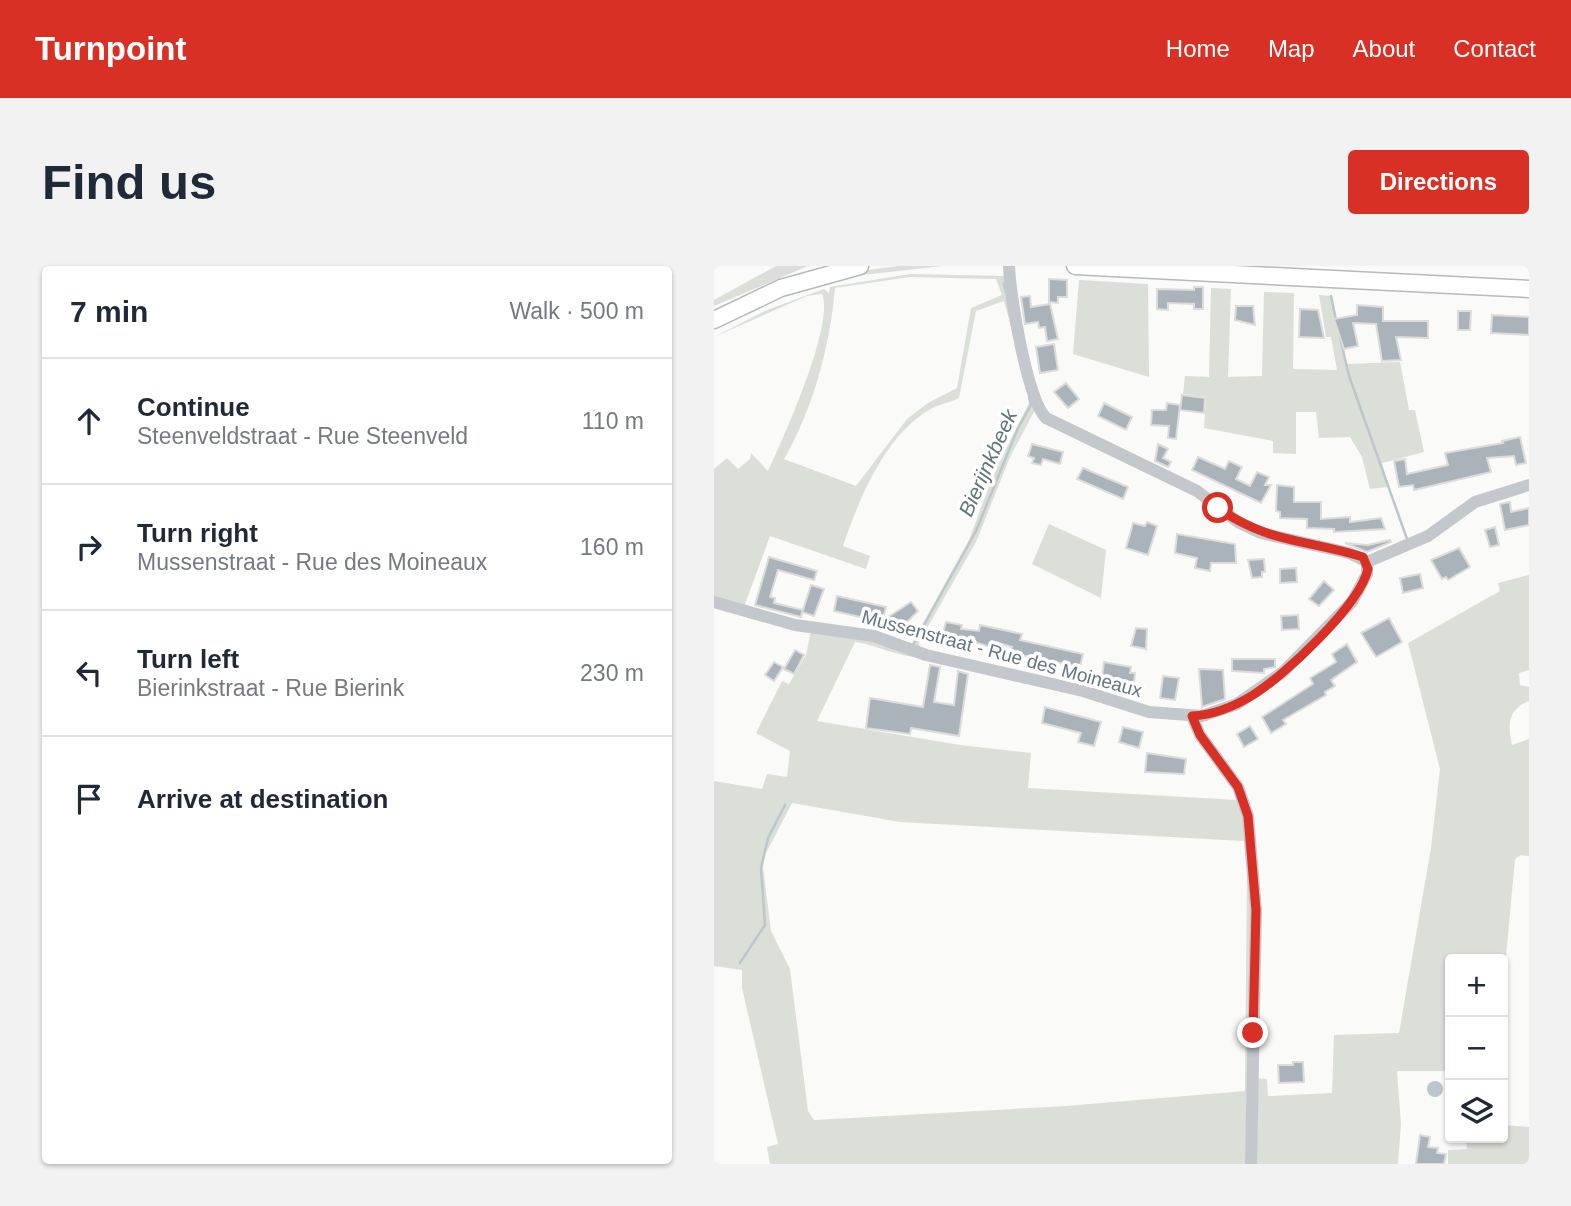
<!DOCTYPE html>
<meta charset="utf-8">
<style>
:root{--surface:#fff;--page:#f2f2f3;--text:#1f2937;--muted:#747a83;--line:#e0e1e3;--accent:#d93025}
body{margin:0;font-family:Arial,sans-serif;background:var(--page);color:var(--text)}
.controls{position:absolute;right:21px;bottom:21px;display:grid;overflow:hidden;border-radius:7px;box-shadow:0 2px 5px #0004}
.controls button{width:63px;height:63px;display:grid;place-items:center;padding:0;border:0;border-bottom:2px solid var(--line);background:var(--surface);color:var(--text);font:35px sans-serif}
.stop{position:absolute;width:21px;height:21px;margin:-16px;border:5px solid #d93025;border-radius:50%;background:#fff}
.stop.end{background:#d93025;border-color:#fff;box-shadow:0 2px 7px #0008}
.list{margin:0;padding:0;list-style:none}
h2{display:flex;justify-content:space-between;align-items:center;height:91px;margin:0;padding:0 28px;font-size:30px}
h2 small{font-size:23px;font-weight:400;color:var(--muted)}
.list li{display:grid;grid-template-columns:46px 1fr auto;gap:21px;align-items:center;box-sizing:border-box;height:126px;padding:0 28px;border-top:2px solid var(--line)}
.list b{display:block;font-size:26px;white-space:nowrap}
.list p{margin:0;font-size:23px;white-space:nowrap;color:var(--muted)}
.list em{font-size:23px;font-style:normal;color:var(--muted)}
.icon{flex:none;width:38px;height:38px;fill:none;stroke:currentColor;stroke-width:2;stroke-linecap:round;stroke-linejoin:round}
.map{position:relative;flex:none;width:815px;height:898px;overflow:hidden;border-radius:7px}
header{display:flex;align-items:center;gap:42px;box-sizing:border-box;height:98px;padding:0 35px;background:var(--accent);color:#fff}
header strong{font-size:33px}
nav{display:flex;gap:38px;margin-inline-start:auto;font-size:24px}
.intro{display:flex;align-items:center;justify-content:space-between;box-sizing:border-box;height:168px;padding:0 42px}
h1{margin:0;font-size:49px}
.button{padding:18px 32px;border-radius:7px;background:var(--accent);color:#fff;font-size:24px;font-weight:700}
main{display:flex;gap:42px;padding:0 42px}
aside{flex:1;background:var(--surface);border-radius:7px;box-shadow:0 2px 5px #0004}
.map>svg:first-child{display:block}
.green{fill:#dadfd7;fill-rule:evenodd}
.water{fill:#bbc7cb}
.lines{fill:none;stroke-linecap:round;stroke-linejoin:round}
.stream{stroke:#bbc7cb;stroke-width:2.5}
.building{fill:#aab3b9;stroke:#dcdcda;stroke-width:2}
.major-casing{stroke:#b5babe;stroke-width:19}
.minor{stroke:#c3c8cc;stroke-width:12}
.major{stroke:#fff;stroke-width:16}
.route{stroke:#d93025;stroke-width:9}
.labels{text-anchor:middle;stroke-width:7;stroke-linejoin:round;paint-order:stroke}
.street-label{font-size:19px;fill:#657683;stroke:#fff}
.water-label{font-size:21px;font-style:italic;fill:#60757c;stroke:#fff}
</style>
<header>
<strong>Turnpoint</strong>
<nav><a>Home</a><a>Map</a><a>About</a><a>Contact</a></nav>
</header>
<div class="intro"><h1>Find us</h1><a class="button">Directions</a></div>
<main>
<aside>
<h2>7 min<small>Walk · 500 m</small></h2>
<ul class="list">
<li><svg class="icon" aria-label="ahead" viewBox="0 0 24 24"><path d="M12 20V5M6 11l6-6 6 6"/></svg><div><b>Continue</b><p>Steenveldstraat - Rue Steenveld</p></div><em>110 m</em></li>
<li><svg class="icon" aria-label="right" viewBox="0 0 24 24"><path d="M7 20v-9h11M14 6l5 5-5 5"/></svg><div><b>Turn right</b><p>Mussenstraat - Rue des Moineaux</p></div><em>160 m</em></li>
<li><svg class="icon" aria-label="left" viewBox="0 0 24 24"><path d="M17 20v-9H6M10 6l-5 5 5 5"/></svg><div><b>Turn left</b><p>Bierinkstraat - Rue Bierink</p></div><em>230 m</em></li>
<li><svg class="icon" aria-label="arrive" viewBox="0 0 24 24"><path d="M6 21V4h12l-3 4 3 4H6"/></svg><div><b>Arrive at destination</b></div></li>
</ul>
</aside>
<div class="map">
<svg width="815" height="898" viewBox="0 0 815 898">
<rect width="100%" height="100%" fill="#fafaf8"/>
<g class="green">
<polygon points="62,0 94,0 0,40 0,34"/>
<polygon points="184,0 229,0 139,10 139,6"/>
<path d="M196 8 290 10 305 90 290 35 262 45 245 132C235 137 224 138 215 144 170 171 145 233 129 280L156 290 152 303 56 270 30 341 0 332V203L13 192 24 203 36 193 37 187 54 205C69 173 121 58 108 28L93 30 0 71 53 44 110 23 115 27 116 21ZM196 11 282 13 288 29 257 42 243 122 214 137 193 153 142 220 70 193C99 143 116 80 121 22Z"/>
<polygon points="365,14 434,18 435,111 359,88"/>
<polygon points="497,22 517,23 514,111 548,110 550,26 580,27 579,103 623,104 617,71 612,71 605,29 616,30 632,98 686,96 695,144 701,144 710,186 668,197 674,221 656,223 648,191 636,171 605,172 602,146 582,146 582,188 559,187 559,175 490,162 492,131 469,128 471,110 495,111"/>
<polygon points="317,133 322,142 296,191 262,276 205,376 206,384 196,381 255,274 280,207"/>
<polygon points="335,258 392,284 387,332 318,298"/>
<path d="M815 309V404L805 407 806 419 815 421V435C793 444 794 459 798 479L815 473V590L807 589 801 593 789 723V693H736V805H683L687 858 684 898H56L53 881 64 878 28 722V704L0 700V515L48 523 53 508 73 511 76 485 42 467 68 415 75 418 92 389 97 365 155 372 211 391C187 393 164 379 141 376L103 455 246 479 317 487 314 522 523 534 533 561 542 812 553 813 554 830 618 827 620 769 685 767 717 582 726 503 694 377 786 325 784 317ZM78 537 186 556 530 575 533 607 531 825 352 840 100 854 94 845 76 703 57 665 49 601 51 589Z"/>
<polygon points="789,859 815,861 815,898 734,898 734,884 753,883 752,872 789,872"/>
</g>
<circle class="water" cx="721" cy="823" r="8"/>
<g class="lines">
<g class="stream">
<polyline points="290,18 292,26"/>
<polyline points="617,30 622,54"/>
<polyline points="626,71 635,110 693,273"/>
<polyline points="200,377 262,265 304,162 317,139 315,132"/>
<polyline points="26,697 51,659 47,602 54,572 71,539"/>
</g>
</g>
<g class="building">
<polygon points="335,13 353,14 353,31 344,31 344,37 335,36"/>
<polygon points="480,21 489,21 489,43 480,43 480,38 454,37 454,44 443,43 443,23 480,24"/>
<polygon points="316,30 317,41 336,38 344,73 333,75 331,61 325,62 324,56 311,58 307,31"/>
<polygon points="643,39 669,41 669,55 714,55 714,72 682,71 687,94 668,95 662,58 639,57 644,80 630,83 620,53 643,49"/>
<polygon points="522,40 539,40 541,59 521,54"/>
<polygon points="586,43 604,44 610,72 585,71"/>
<polygon points="744,45 757,45 756,64 744,64"/>
<polygon points="778,49 815,51 815,69 777,67"/>
<polygon points="340,78 344,104 326,107 322,81"/>
<polygon points="352,117 365,133 354,142 340,126"/>
<polygon points="468,129 491,132 490,147 466,144"/>
<polygon points="390,137 418,151 412,164 384,150"/>
<polygon points="453,137 466,139 462,173 454,172 455,160 437,159 438,144 452,144"/>
<polygon points="806,171 812,197 802,199 800,190 773,192 777,206 700,224 699,219 685,221 680,195 691,193 693,208 734,199 731,187 789,177 788,175"/>
<polygon points="318,178 349,186 346,198 329,193 327,199 318,197 320,192 314,190"/>
<polygon points="444,178 454,183 449,192 457,196 454,201 441,195"/>
<polygon points="484,191 511,203 515,195 528,201 522,213 536,220 543,206 555,211 551,219 557,219 547,237 478,204"/>
<polygon points="369,202 414,221 409,233 363,213"/>
<polygon points="563,219 580,221 580,236 607,236 607,253 636,251 636,256 667,252 671,263 620,266 620,263 593,262 593,253 566,252 566,246 562,245"/>
<polygon points="796,236 797,246 815,242 815,259 791,264 786,238"/>
<polygon points="433,256 443,260 434,289 412,282 419,257 431,260"/>
<polygon points="781,261 785,279 776,281 771,264"/>
<polygon points="463,268 521,278 522,297 497,297 496,305 481,302 483,292 461,287"/>
<polygon points="676,274 677,276 653,286 631,277 654,279"/>
<polygon points="745,282 756,301 734,314 732,311 728,313 717,294"/>
<polygon points="55,291 103,305 100,314 64,304 56,331 61,332 60,337 89,344 97,319 110,323 100,350 88,346 87,351 83,350 41,339"/>
<polygon points="550,293 551,306 548,306 548,311 538,312 534,294"/>
<polygon points="582,302 583,316 566,317 566,303"/>
<polygon points="706,308 709,322 689,327 686,312"/>
<polygon points="610,315 620,324 605,340 595,333"/>
<polygon points="123,330 172,341 168,356 120,345"/>
<polygon points="197,336 204,345 193,356 171,353"/>
<polygon points="584,349 585,363 568,364 567,350"/>
<polygon points="675,352 688,376 662,391 647,367"/>
<polygon points="232,356 248,359 247,363 265,365 266,359 308,368 306,374 369,388 366,401 296,387 298,381 278,375 276,381 245,371 244,374 228,370"/>
<polygon points="422,362 433,363 432,383 417,380"/>
<polygon points="633,378 643,396 617,414 621,420 611,426 612,429 569,454 572,458 557,467 548,451 599,418 596,412 622,396 618,388"/>
<polygon points="81,384 90,389 80,408 70,403"/>
<polygon points="518,393 561,393 561,401 550,403 550,407 518,405"/>
<polygon points="60,396 69,401 60,415 51,409"/>
<polygon points="390,396 417,401 416,407 421,407 420,417 388,411"/>
<polygon points="216,399 226,401 220,436 240,439 244,405 254,408 245,470 197,462 196,468 152,462 156,432 209,441"/>
<polygon points="485,403 509,404 511,433 488,441"/>
<polygon points="449,410 465,412 461,434 446,432"/>
<polygon points="331,441 387,456 380,480 364,476 367,467 328,457"/>
<polygon points="536,460 544,473 530,481 523,468"/>
<polygon points="409,461 429,466 425,482 405,476"/>
<polygon points="433,487 472,493 470,508 431,506"/>
<polygon points="579,796 589,796 590,816 565,817 564,799 579,799"/>
<polygon points="706,869 716,871 714,881 724,882 723,887 732,888 730,898 702,898"/>
</g>
<g class="lines">
<g class="major-casing">
<g id="major">
<polyline points="361,0 815,23"/>
<polyline points="0,54 67,22 146,0"/>
</g>
</g>
<g class="minor">
<path d="M295 0C296 29 313 133 332 152L483 225 524 256 547 267 635 287 653 296"/>
<polyline points="653,296 714,270 761,236 815,219"/>
<polyline points="0,336 81,359 160,370 212,389 369,425 435,446 488,450 523,438 569,406 638,336 653,308 653,296"/>
<polyline points="478,450 486,469 524,521 534,550 542,644 537,898"/>
</g>
<use href="#major" class="major"/>
</g>
<g class="lines">
<path class="route" d="M504 242C556 278 592 273 649 291L654 303C646 339 570 410 539 429 521 440 499 449 478 450L486 469 524 521 534 550 542 644 539 767"/>
</g>
<g class="labels">
<g class="street-label">
<text transform="translate(288 387) rotate(15)" y="7">Mussenstraat - Rue des Moineaux</text>
</g>
<g class="water-label">
<text transform="translate(274 197) rotate(-66)" y="7">Bierijnkbeek</text>
</g>
</g>
</svg>
<div class="controls">
<button>+</button>
<button>−</button>
<button><svg class="icon" aria-label="layers" viewBox="0 0 24 24"><path d="M12 4l9 5-9 5-9-5zM3 14l9 5 9-5"/></svg></button>
</div>
<div class="stop" style="left:504px;top:242px"></div>
<div class="stop end" style="left:539px;top:767px"></div>
</div>
</main>
